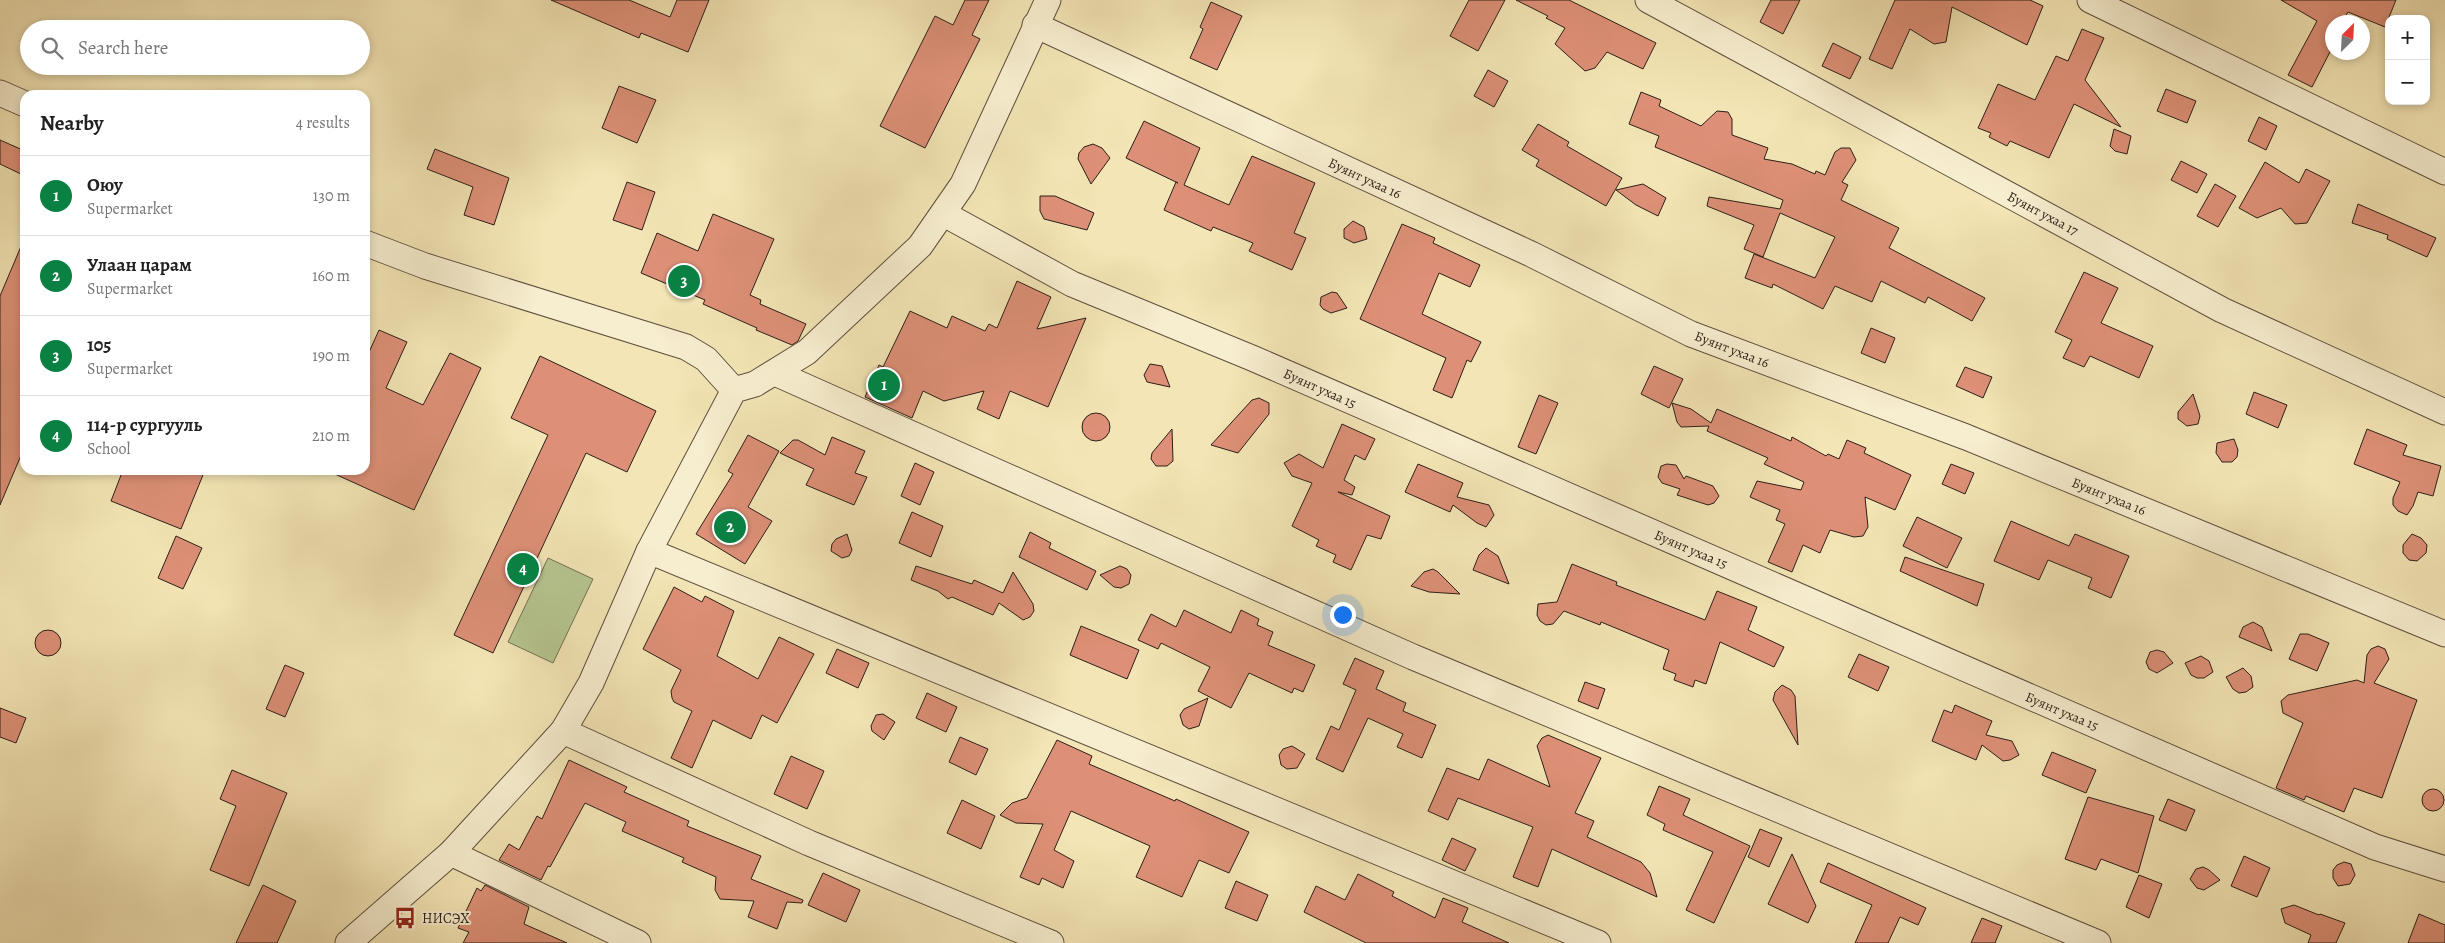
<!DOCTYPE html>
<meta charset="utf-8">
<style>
:root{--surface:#fff;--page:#f2f2f2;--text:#222;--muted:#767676;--line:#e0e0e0;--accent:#0b8043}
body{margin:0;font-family:Alegreya,serif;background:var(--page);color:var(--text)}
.controls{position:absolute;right:15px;top:15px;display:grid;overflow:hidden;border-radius:10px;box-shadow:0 2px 8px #0003}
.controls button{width:45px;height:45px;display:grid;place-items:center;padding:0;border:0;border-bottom:1px solid var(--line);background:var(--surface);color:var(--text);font:25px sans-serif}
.compass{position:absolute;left:2325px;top:15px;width:45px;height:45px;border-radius:50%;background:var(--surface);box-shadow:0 2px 8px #0003;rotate:24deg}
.you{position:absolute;left:1342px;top:614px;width:18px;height:18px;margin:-12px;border:4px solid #fff;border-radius:50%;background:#1a73e8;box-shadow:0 0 0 8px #1a73e833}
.badge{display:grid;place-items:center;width:32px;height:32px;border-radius:50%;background:var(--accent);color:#fff;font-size:16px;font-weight:700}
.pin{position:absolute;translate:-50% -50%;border:2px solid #fff;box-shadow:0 1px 5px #0006}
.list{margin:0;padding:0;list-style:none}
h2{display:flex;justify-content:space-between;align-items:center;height:65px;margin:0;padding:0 20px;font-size:21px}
h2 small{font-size:16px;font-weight:400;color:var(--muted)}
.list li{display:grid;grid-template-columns:32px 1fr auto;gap:15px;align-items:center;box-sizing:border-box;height:80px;padding:0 20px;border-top:1px solid var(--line)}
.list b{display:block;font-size:19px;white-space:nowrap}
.list p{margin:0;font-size:16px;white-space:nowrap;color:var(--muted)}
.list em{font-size:16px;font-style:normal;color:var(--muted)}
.icon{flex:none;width:28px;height:28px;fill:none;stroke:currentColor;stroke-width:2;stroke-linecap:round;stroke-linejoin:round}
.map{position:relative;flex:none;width:2445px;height:943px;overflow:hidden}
.search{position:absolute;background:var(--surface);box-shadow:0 2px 8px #0003;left:20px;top:20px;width:350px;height:55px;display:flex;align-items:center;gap:12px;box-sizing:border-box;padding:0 18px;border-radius:28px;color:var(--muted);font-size:19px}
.panel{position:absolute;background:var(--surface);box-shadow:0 2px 8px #0003;left:20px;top:90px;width:350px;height:385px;border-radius:15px}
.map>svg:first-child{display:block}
.green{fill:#b6c691;stroke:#727254}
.building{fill:#dd9077;stroke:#2d1f17}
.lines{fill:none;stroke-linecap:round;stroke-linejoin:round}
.minor-casing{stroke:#5e503e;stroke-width:27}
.minor{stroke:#f7eecf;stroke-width:25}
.labels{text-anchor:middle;stroke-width:4;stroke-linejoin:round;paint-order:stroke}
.street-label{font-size:14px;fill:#2d1f17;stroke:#f7eecf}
.poi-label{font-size:14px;fill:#2d1f17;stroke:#f7eecf;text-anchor:start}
</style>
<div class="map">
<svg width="2445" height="943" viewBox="0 0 2445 943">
<rect width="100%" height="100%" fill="#f3e5b5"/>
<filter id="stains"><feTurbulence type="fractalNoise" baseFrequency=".004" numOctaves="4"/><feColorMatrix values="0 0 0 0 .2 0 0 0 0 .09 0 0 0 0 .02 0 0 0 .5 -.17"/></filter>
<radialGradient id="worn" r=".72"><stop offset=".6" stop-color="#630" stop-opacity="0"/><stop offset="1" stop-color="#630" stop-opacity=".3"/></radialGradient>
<polygon class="green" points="548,558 593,579 553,663 508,642"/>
<g class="building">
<polygon points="551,0 629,0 670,17 677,0 709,0 688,52 641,33 639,38"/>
<polygon points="965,0 989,0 972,35 980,39 925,148 880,126 935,16 953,25"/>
<polygon points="1469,0 1505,0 1478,51 1450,36"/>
<polygon points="1516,0 1569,0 1656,43 1643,69 1607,52 1595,68 1585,71 1555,44 1565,28 1546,18 1548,16"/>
<polygon points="1771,0 1800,0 1783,34 1760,22"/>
<polygon points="1895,0 2030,0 2043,6 2027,45 1952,7 1946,42 1934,44 1910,29 1892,69 1869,59"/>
<polygon points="2281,0 2396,0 2385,27 2348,12 2342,22 2332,22 2332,48 2312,87 2288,75 2317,21"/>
<polygon points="1211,2 1242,16 1217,70 1190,58 1203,29 1200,27"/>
<polygon points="2082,29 2104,38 2085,80 2121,127 2074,104 2049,158 2010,141 2007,146 1989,137 1991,133 1978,128 1998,84 2035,100 2056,56 2068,61"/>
<polygon points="1833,43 1861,57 1850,79 1822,66"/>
<polygon points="1488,70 1508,81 1494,107 1474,96"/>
<polygon points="619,86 656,100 637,143 602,128"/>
<polygon points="2166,89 2196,101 2187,123 2157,111"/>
<polygon points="1641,92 1661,100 1659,106 1701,126 1717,111 1728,112 1732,119 1732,135 1768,148 1764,159 1792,164 1815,174 1816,171 1825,175 1835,152 1841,148 1850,148 1856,160 1842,182 1848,185 1841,200 1899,228 1889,248 1985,298 1972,321 1928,297 1925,303 1881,281 1872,302 1835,286 1823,309 1773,284 1772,288 1745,278 1754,254 1815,278 1835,237 1780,213 1763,257 1744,249 1754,225 1707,206 1709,197 1780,209 1783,200 1655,147 1659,136 1629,124"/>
<polygon points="2259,117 2277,126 2266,150 2248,141"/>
<polygon points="1144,121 1200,148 1184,185 1229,205 1252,156 1315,183 1294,233 1306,238 1292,270 1249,251 1253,243 1213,227 1211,231 1164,210 1176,182 1178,183 1126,158"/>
<polygon points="1538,124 1569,142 1567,146 1622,178 1606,206 1536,166 1539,160 1522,150"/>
<polygon points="2114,129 2131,136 2127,154 2115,151 2110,146"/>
<polygon points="0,140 25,151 25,176 0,164"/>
<polygon points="1093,144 1102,148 1110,158 1091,184 1078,159 1079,153 1084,147"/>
<polygon points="435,149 509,178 494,225 464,215 473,187 427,169"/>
<polygon points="2181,161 2207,174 2197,193 2171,180"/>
<polygon points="2265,162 2299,183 2306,169 2330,181 2307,223 2295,224 2281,208 2257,218 2239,208"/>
<polygon points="627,182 655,192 642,230 613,220"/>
<polygon points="1643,184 1666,198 1658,216 1636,205 1616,190"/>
<polygon points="2215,184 2236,196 2218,227 2197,216"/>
<polygon points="1040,196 1055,196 1094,213 1087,230 1044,219 1040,211"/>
<polygon points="2358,204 2436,238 2427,257 2387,239 2388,235 2352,223"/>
<polygon points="713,214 774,239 750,295 761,300 760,304 806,324 798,341 792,345 756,330 757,328 703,304 705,300 641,273 657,233 698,251"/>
<polygon points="1353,221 1364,227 1367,239 1354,243 1344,238 1344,229"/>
<polygon points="1402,224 1435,238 1433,243 1480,265 1470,287 1439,273 1422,314 1481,342 1471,362 1467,360 1452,398 1433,390 1446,358 1360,319"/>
<polygon points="25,237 25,446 0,505 0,296"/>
<polygon points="2084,272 2118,288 2101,323 2153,346 2139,378 2090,356 2084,367 2063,358 2072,340 2055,332"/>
<polygon points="1017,281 1051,297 1037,329 1086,318 1048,407 1010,391 999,419 977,409 984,391 944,401 923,391 912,418 865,397 879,365 883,367 910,311 947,328 952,316 985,331 989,324 997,328"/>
<polygon points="1332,292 1337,293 1347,308 1331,313 1323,309 1320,305 1321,297"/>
<polygon points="1871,328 1895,338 1885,363 1861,353"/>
<polygon points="379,330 407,342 386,388 423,405 450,353 481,368 414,510 326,470 365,470 365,361"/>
<polygon points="540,356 656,411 627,472 586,453 493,653 454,635 548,435 511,418"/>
<polygon points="1150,364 1162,366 1170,387 1147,382 1144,375"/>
<polygon points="1654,366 1683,379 1669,408 1641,394"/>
<polygon points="1965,367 1992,377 1983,398 1956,386"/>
<polygon points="2254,392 2287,405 2278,428 2246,414"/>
<polygon points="2193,394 2200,416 2198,424 2187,426 2178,419 2178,412"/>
<polygon points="1539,395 1558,403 1536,454 1518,447"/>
<polygon points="1259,398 1269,403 1269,414 1238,453 1211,445 1252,400"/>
<polygon points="1672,403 1691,409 1711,423 1717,409 1791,441 1792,437 1826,456 1828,454 1839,459 1847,440 1866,448 1864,453 1911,475 1895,510 1865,497 1868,527 1863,536 1854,537 1830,530 1820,553 1803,545 1792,572 1768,562 1785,524 1776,520 1780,510 1750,497 1757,481 1801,490 1804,482 1764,464 1768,458 1707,431 1709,426 1681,427 1677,422"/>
<circle cx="1096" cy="427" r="14"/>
<polygon points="1342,424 1375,439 1365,460 1355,455 1344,480 1355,487 1352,495 1338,492 1390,516 1381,539 1367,535 1351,570 1333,562 1336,555 1316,546 1319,540 1292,526 1312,483 1292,476 1284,463 1299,454 1323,468"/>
<polygon points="1172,429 1173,461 1167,466 1156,466 1151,459 1152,453"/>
<polygon points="2367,429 2407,445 2403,455 2441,466 2433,496 2418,492 2413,506 2407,515 2398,511 2393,505 2393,498 2400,482 2354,464"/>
<polygon points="748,435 779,451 748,507 772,521 745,564 696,534 733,474 728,471"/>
<polygon points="832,437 865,451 855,473 867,477 854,505 806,485 814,469 780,453 793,440 798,440 825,455"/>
<polygon points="2234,439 2238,450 2237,457 2232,462 2222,462 2216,453 2217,443"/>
<polygon points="915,463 934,472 920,505 901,496"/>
<polygon points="1418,464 1463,483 1457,497 1489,505 1494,515 1486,527 1477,523 1453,505 1450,512 1405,492"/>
<polygon points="1667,464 1676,465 1684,479 1686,476 1713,486 1719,496 1714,503 1708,505 1677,495 1680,489 1662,483 1658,477 1661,466"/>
<polygon points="1951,464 1974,473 1965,494 1942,484"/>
<polygon points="123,470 205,470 181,529 111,501"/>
<polygon points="912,512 943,526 931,557 899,543"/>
<polygon points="1917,517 1962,538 1947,568 1903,546"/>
<polygon points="2011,521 2069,546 2075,534 2129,556 2111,598 2088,588 2092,578 2048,560 2039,580 1994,561"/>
<polygon points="1030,532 1051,543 1049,548 1096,571 1087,590 1019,557"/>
<polygon points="847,534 852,550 849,556 842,558 831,551 832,544 836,539"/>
<polygon points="2412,534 2421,538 2427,545 2426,553 2417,561 2409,560 2403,553 2403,545"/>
<polygon points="176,536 202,548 183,589 158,578"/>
<polygon points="1486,548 1498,556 1509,584 1473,570 1479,555"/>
<polygon points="1905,557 1984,584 1977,606 1900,571"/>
<polygon points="1572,564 1617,582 1616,585 1705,620 1717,591 1757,607 1748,630 1784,647 1774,667 1720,642 1706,684 1695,680 1693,687 1674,680 1676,674 1663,669 1669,650 1601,622 1600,625 1564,611 1553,624 1546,625 1540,621 1537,615 1538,604 1557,602"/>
<polygon points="916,566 972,584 974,580 1003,593 1013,572 1033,604 1034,611 1030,617 1023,620 999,603 993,615 952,597 948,599 938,591 911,580"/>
<polygon points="1120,566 1127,569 1131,575 1129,584 1121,588 1114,587 1100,575"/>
<polygon points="1433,569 1438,572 1460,594 1429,592 1411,586 1424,572"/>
<polygon points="674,587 702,602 705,596 734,611 717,656 758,679 779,637 814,654 777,723 762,715 751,739 713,720 692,768 671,758 692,711 674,702 672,698 671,691 681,670 643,649"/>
<polygon points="1184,610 1231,633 1241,610 1259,619 1257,625 1273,632 1268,645 1315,665 1303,692 1294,688 1292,693 1249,673 1231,708 1198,691 1210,667 1161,643 1158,649 1138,640 1151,614 1176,627"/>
<polygon points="2253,622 2262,627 2272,651 2239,637 2243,627"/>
<polygon points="1081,626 1139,650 1127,679 1070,655"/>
<circle cx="48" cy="643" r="13"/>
<polygon points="2300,634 2308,634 2329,643 2317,671 2289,659"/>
<polygon points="2378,646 2385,649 2389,659 2374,683 2417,700 2382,798 2354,788 2344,812 2306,796 2304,800 2276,788 2303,723 2283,713 2281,701 2288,695 2357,680 2364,683 2367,655 2371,649"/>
<polygon points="837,649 869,663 858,688 826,673"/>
<polygon points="2157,650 2164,652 2173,663 2157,673 2149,669 2146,662 2150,652"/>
<polygon points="1859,654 1889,667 1878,691 1848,677"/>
<polygon points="2201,656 2209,661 2213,672 2204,678 2197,678 2191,675 2185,663"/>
<polygon points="1355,658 1384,671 1376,689 1406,703 1403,711 1436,725 1422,758 1397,747 1403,734 1368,718 1343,772 1316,759 1331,726 1339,730 1356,690 1343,684"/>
<polygon points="285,665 304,673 285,717 266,709"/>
<polygon points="2243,668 2251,676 2253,687 2246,692 2239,693 2233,689 2226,677"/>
<polygon points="1585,682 1605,689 1598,709 1578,701"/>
<polygon points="1782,685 1791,690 1795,696 1798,745 1773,700 1775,692"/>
<polygon points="927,693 957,707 946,732 916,718"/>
<polygon points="1208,698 1199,726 1189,729 1183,725 1180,715 1184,709"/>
<polygon points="1955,705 1992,721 1986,735 2012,741 2019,755 2010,760 2003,761 1982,745 1976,760 1932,741 1944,710 1952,713"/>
<polygon points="0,708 26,718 16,743 0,737"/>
<polygon points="883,714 895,722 884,740 872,731 871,726 876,715"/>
<polygon points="1548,735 1601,758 1575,813 1594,821 1587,837 1641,862 1650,873 1657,897 1552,849 1538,887 1513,877 1533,827 1458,798 1448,820 1428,811 1447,768 1479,780 1488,759 1550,787 1537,746 1542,738"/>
<polygon points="960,737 988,749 976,775 949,762"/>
<polygon points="1057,740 1092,756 1089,764 1175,801 1176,799 1249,832 1229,873 1199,860 1182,897 1136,877 1150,846 1071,811 1054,850 1074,861 1063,888 1042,878 1039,885 1020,877 1043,824 1016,823 1000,815 1012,803 1027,798"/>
<polygon points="1292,746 1305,754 1297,768 1287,769 1281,765 1279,755 1283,749"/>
<polygon points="2052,752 2096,770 2086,793 2042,775"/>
<polygon points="791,756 824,771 807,809 774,794"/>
<polygon points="569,760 627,787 624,792 689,821 687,826 761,856 751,879 803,900 802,903 787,902 777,929 748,917 754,901 720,899 715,890 716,877 682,862 684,858 622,831 626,822 585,803 550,867 548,866 541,880 499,860 509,844 519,850 537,816 542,819"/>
<polygon points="232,770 287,793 249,886 210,870 236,806 220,799"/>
<polygon points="1659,786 1690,799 1683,815 1750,846 1714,923 1686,910 1713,852 1663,830 1665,824 1647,815"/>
<circle cx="2433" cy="800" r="11"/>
<polygon points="2088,797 2154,816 2138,873 2101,859 2096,870 2065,859"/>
<polygon points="2168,799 2195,810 2186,831 2159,820"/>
<polygon points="962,800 995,816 981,849 947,833"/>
<polygon points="1760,829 1782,838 1769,867 1748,857"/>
<polygon points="1452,838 1476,849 1465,871 1442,860"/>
<polygon points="1792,854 1816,906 1808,923 1768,904"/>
<polygon points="2244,856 2270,868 2257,897 2231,886"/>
<polygon points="2344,862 2351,864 2355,875 2350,884 2338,886 2333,878 2333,870 2337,865"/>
<polygon points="1828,863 1926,908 1918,925 1900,917 1888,943 1855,943 1872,905 1820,882"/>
<polygon points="2203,867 2209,870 2220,880 2204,890 2197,888 2190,879 2196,869"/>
<polygon points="823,873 860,890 846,922 808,905"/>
<polygon points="1358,874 1394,892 1392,896 1435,918 1443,898 1468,908 1462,922 1509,943 1366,943 1304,912 1316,886 1345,900"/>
<polygon points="2139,875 2162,884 2149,918 2126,907"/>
<polygon points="1236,881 1268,895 1257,921 1225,908"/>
<polygon points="263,885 296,901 277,943 236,943"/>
<polygon points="485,885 529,907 524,924 567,943 463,943 469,932 458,928 477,888 481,891"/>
<polygon points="2294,905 2319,915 2320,914 2345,923 2336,943 2308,943 2311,935 2285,923 2281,909"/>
<polygon points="2419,914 2445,925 2445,943 2408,943"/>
<polygon points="1982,918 2002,926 1995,943 1971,943"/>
</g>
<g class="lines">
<g class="minor-casing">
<g id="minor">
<polyline points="1648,0 2222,310 2445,412"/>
<polyline points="2090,0 2445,172"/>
<polyline points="1035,25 1531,254 1691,334 1966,437 2445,634"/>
<polyline points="0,93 25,104"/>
<polyline points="944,214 1072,284 1252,358 2375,847 2445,869"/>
<polyline points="365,243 425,266 686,347 706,359 734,390"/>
<polyline points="775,373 1413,657 2098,943"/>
<polyline points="649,551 1598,943"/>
<polyline points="563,731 809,843 1051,943"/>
<polyline points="451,853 638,943"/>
<polyline points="348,943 451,853 563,731 591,683 649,551 734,390 755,384 807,352 920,246 963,184 1048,0"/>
</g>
</g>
<use href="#minor" class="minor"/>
</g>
<defs>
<g id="bus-bare" transform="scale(1.725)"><path d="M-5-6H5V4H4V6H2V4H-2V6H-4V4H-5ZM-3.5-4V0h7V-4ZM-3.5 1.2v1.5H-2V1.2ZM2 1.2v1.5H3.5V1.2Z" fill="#8f2418" stroke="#f7eecf" stroke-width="2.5" paint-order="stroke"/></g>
</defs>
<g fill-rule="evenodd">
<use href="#bus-bare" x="405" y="918"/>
</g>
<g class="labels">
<g class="street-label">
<text transform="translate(1365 178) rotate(25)" y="5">Буянт ухаа 16</text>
<text transform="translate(2043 213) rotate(28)" y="5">Буянт ухаа 17</text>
<text transform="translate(1732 349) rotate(21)" y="5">Буянт ухаа 16</text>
<text transform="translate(1320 388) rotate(24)" y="5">Буянт ухаа 15</text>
<text transform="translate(2109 496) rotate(22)" y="5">Буянт ухаа 16</text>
<text transform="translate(1691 549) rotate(23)" y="5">Буянт ухаа 15</text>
<text transform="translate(2062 711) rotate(23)" y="5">Буянт ухаа 15</text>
</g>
<g class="poi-label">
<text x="422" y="923">НИСЭХ</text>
</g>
</g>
<rect width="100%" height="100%" filter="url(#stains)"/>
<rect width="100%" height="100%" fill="url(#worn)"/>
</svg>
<div class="controls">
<button>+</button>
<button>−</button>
</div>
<svg class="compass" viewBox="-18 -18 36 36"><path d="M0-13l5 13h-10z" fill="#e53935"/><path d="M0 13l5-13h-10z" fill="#767676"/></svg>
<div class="you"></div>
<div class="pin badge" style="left:884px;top:385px">1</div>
<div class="pin badge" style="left:730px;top:527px">2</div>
<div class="pin badge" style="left:684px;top:281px">3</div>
<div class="pin badge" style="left:523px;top:569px">4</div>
<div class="search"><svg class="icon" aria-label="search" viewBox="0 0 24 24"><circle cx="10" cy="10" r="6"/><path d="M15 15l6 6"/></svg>Search here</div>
<section class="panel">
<h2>Nearby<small>4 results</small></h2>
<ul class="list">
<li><span class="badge">1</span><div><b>Оюу</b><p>Supermarket</p></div><em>130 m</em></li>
<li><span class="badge">2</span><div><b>Улаан царам</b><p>Supermarket</p></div><em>160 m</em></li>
<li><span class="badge">3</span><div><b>105</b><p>Supermarket</p></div><em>190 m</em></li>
<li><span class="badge">4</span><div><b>114-р сургууль</b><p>School</p></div><em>210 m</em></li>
</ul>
</section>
</div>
